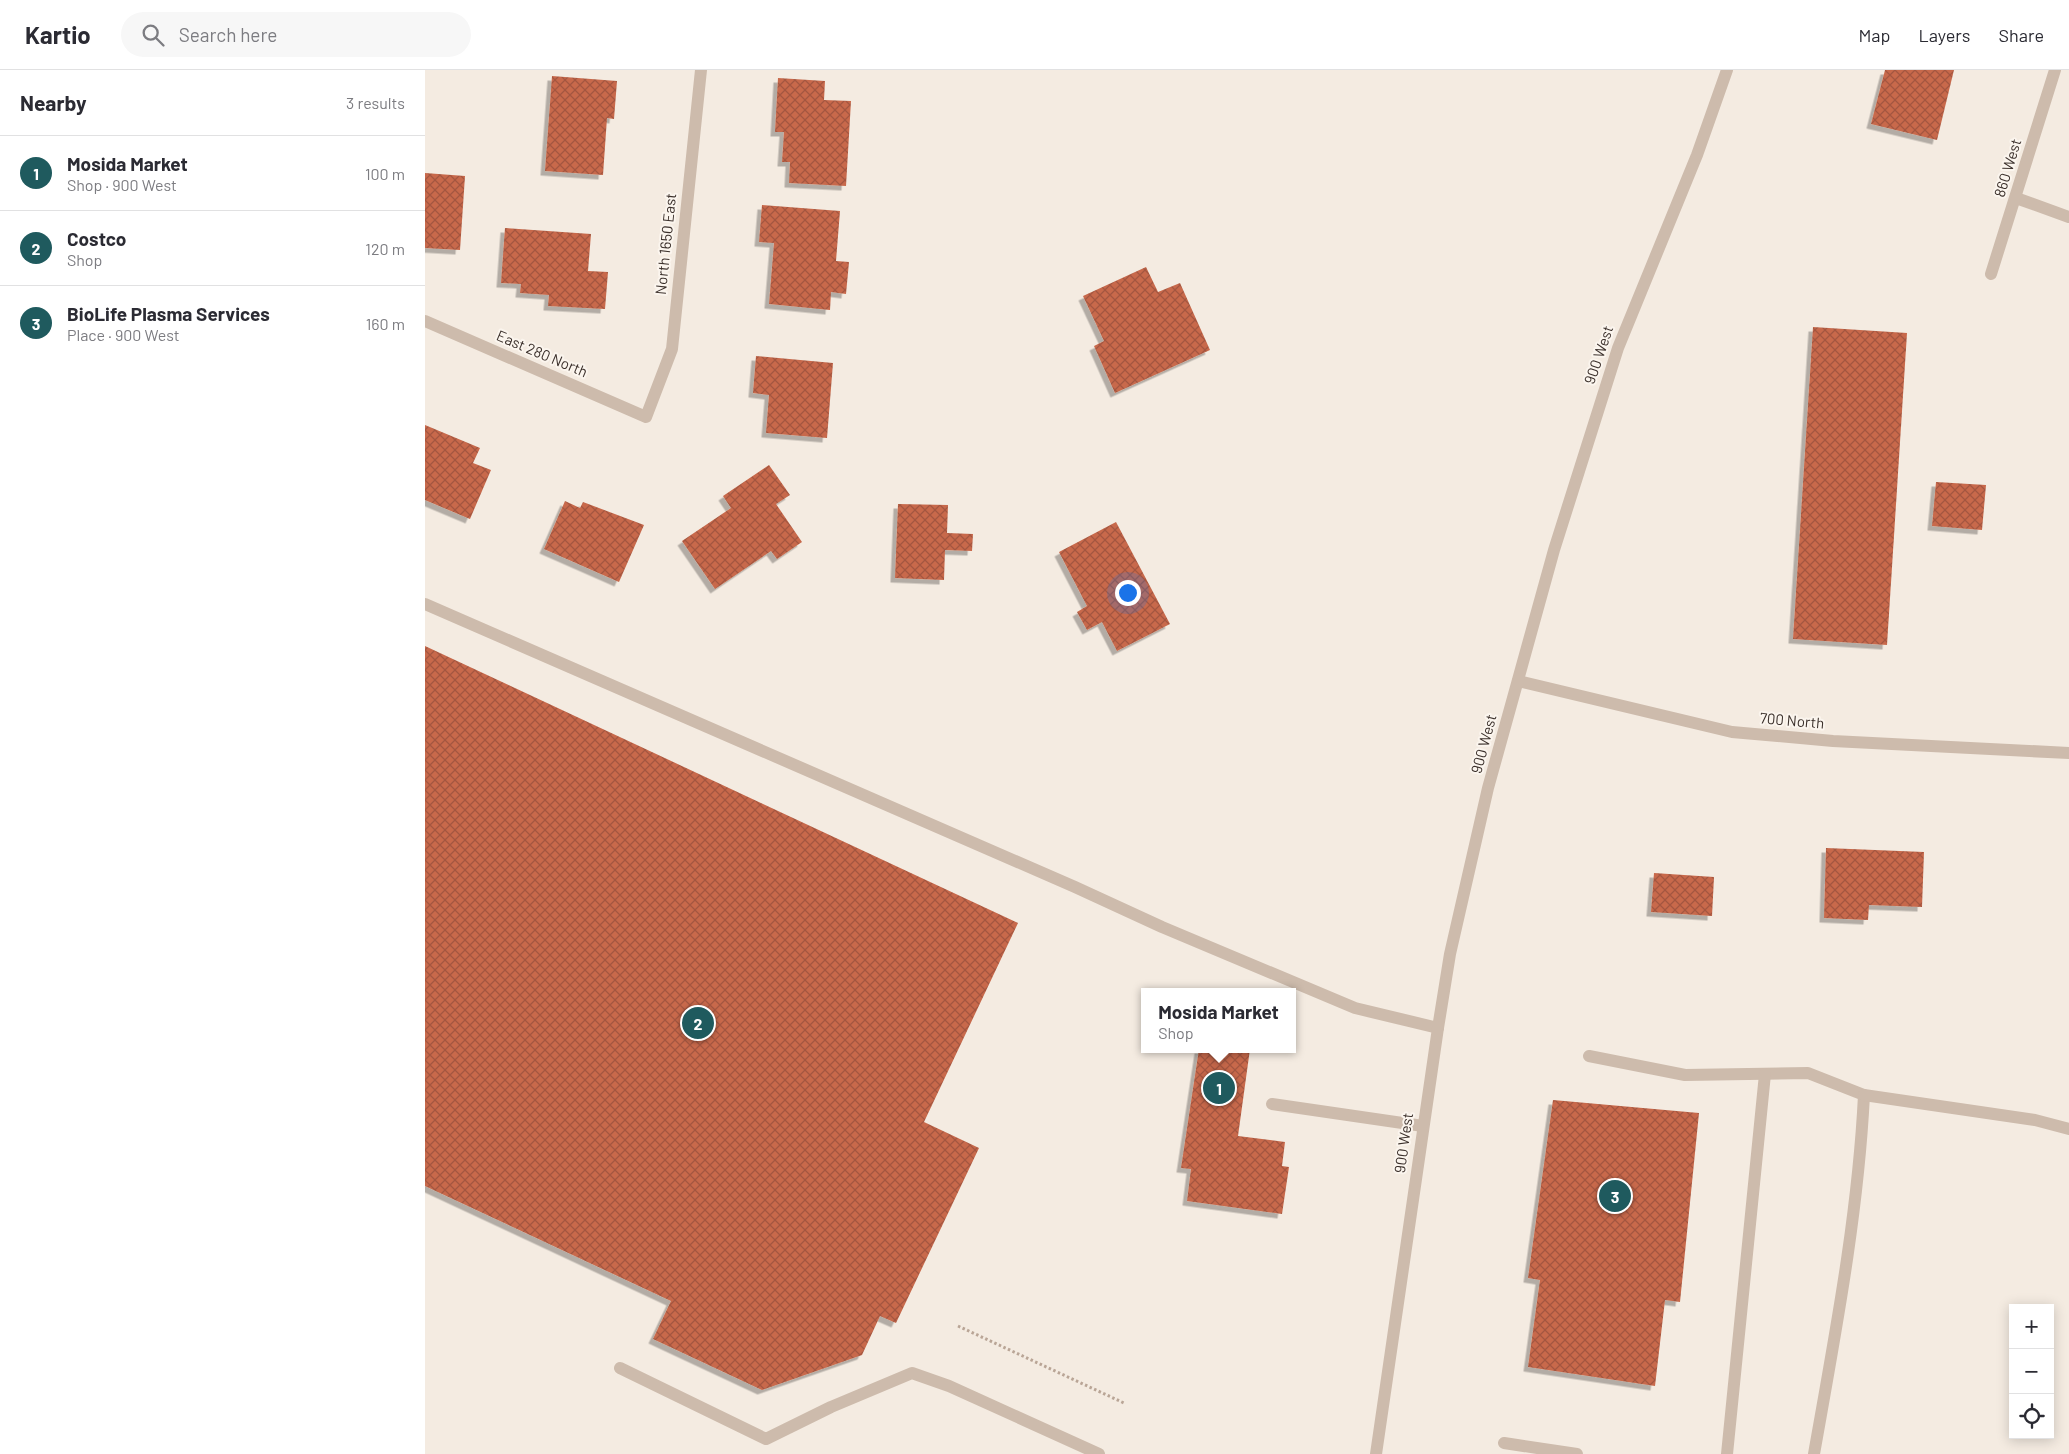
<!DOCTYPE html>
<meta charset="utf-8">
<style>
:root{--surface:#fff;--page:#f7f7f7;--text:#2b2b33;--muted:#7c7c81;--line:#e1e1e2;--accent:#1f5a5e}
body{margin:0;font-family:Barlow,sans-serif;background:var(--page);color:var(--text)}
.controls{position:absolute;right:15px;bottom:15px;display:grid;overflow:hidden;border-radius:0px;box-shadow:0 2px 12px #0003}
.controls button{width:45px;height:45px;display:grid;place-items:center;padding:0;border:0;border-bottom:1px solid var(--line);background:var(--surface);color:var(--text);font:25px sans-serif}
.you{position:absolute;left:702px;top:522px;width:18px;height:18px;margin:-12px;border:4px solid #fff;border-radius:50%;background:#1a73e8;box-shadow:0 0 0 8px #1a73e833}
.badge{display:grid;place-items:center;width:32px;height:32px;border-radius:50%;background:var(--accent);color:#fff;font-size:16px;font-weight:700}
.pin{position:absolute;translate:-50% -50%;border:2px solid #fff;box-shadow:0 1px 5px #0006}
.popup{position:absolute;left:716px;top:918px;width:155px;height:65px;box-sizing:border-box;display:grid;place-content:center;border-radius:0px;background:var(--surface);filter:drop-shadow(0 1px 4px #0005);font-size:16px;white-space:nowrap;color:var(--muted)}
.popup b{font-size:19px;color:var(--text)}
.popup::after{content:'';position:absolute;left:50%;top:100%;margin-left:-10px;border:10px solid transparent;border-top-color:var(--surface)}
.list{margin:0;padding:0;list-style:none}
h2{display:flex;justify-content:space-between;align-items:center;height:65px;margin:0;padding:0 20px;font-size:21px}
h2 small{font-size:16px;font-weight:400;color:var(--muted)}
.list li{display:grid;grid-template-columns:32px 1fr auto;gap:15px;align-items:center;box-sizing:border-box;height:75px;padding:0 20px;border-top:1px solid var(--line)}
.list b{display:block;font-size:19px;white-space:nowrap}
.list p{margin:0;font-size:16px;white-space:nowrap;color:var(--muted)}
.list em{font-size:16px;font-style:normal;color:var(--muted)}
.icon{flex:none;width:28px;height:28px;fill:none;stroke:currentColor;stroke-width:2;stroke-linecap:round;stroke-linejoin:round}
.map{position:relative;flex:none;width:1644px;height:1384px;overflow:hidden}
header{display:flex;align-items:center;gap:30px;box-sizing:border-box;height:70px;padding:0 25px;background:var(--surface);border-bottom:1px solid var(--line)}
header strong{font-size:24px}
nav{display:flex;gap:28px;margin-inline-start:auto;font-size:18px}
.search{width:350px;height:45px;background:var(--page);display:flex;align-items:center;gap:12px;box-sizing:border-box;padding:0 18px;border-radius:28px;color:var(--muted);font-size:19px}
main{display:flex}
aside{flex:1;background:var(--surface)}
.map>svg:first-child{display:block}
.building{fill:url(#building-cross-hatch);filter:url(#shadow)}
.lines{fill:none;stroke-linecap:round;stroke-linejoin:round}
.path{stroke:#b9a596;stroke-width:3;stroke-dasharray:2.5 2.5;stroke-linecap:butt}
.minor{stroke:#cdbbac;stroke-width:12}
.labels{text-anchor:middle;stroke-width:4;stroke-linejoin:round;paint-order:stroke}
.street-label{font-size:15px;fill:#3b302b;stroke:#fbf5ee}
</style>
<header>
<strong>Kartio</strong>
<div class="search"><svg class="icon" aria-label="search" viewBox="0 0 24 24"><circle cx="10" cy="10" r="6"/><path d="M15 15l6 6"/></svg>Search here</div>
<nav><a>Map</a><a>Layers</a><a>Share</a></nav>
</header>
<main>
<aside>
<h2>Nearby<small>3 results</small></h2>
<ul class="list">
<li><span class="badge">1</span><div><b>Mosida Market</b><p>Shop · 900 West</p></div><em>100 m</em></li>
<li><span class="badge">2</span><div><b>Costco</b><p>Shop</p></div><em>120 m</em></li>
<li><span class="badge">3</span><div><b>BioLife Plasma Services</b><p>Place · 900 West</p></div><em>160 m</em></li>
</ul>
</aside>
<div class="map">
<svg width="1644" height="1384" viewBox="0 0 1644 1384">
<defs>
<pattern id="building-cross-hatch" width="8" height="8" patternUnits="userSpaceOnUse" patternTransform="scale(1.25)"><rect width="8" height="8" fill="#c8694b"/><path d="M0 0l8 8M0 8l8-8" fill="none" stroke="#a4573f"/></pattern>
<filter id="shadow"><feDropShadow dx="-4.5" dy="4.5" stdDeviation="0" flood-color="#0004"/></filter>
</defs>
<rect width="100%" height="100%" fill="#f4ebe1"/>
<g class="building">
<polygon points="1460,0 1529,0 1512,70 1446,54"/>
<polygon points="127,6 192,11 189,49 182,48 178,105 120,101"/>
<polygon points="353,8 400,11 399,30 426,31 421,116 364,113 365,92 357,92 359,62 350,62"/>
<polygon points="0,103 40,106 35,180 0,178"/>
<polygon points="337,135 415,141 411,191 424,192 421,224 406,222 405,240 344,234 349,173 334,172"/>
<polygon points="80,158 166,164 163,201 183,202 180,239 123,236 124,225 95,223 96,214 76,213"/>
<polygon points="721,197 733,222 755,213 785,280 690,323 669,276 679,271 658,226"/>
<polygon points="1388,257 1482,263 1462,575 1368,569"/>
<polygon points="331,286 408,293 402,368 341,363 344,325 328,323"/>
<polygon points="0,355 55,378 48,393 66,400 45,449 0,430"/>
<polygon points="344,395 365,425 351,434 377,472 352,489 346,481 290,519 257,471 306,438 298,426"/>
<polygon points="1511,412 1561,415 1557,460 1507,456"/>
<polygon points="140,431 155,438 158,432 219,455 194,512 119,479"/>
<polygon points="473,434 523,435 522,463 548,464 547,481 520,480 519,510 470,508"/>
<polygon points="691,452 745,554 692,581 677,552 662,560 652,542 662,536 634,482"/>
<polygon points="0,576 593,853 499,1052 554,1078 471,1253 455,1246 437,1285 337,1320 228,1269 246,1231 0,1116"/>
<polygon points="1401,778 1499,782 1497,837 1444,835 1443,850 1399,848"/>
<polygon points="1229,803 1289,807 1287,846 1226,842"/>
<polygon points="774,979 825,979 813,1066 860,1072 857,1096 864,1097 857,1144 762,1131 766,1099 756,1098"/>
<polygon points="1128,1030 1274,1043 1255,1232 1240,1230 1230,1316 1103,1297 1115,1210 1103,1208"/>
</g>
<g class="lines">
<polyline class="path" points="533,1256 699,1333"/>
<g class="minor">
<polyline points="1591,128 1644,147"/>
<polyline points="1566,204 1630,0"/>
<polyline points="0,251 221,347 247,279 276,0"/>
<polyline points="0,534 650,817 737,857 930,938 1013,958"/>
<polyline points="1093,611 1307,662 1408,671 1644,683"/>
<path d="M1164 986 1260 1005 1383 1003 1439 1025C1433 1146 1410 1265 1389 1384"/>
<polyline points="1439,1025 1610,1050 1644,1059"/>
<polyline points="847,1034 998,1056"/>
<polyline points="195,1298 341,1369 406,1337 487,1303 524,1316 674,1384"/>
<polyline points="1079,1373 1152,1384"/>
<polyline points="951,1384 1013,958 1025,884 1063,718 1129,480 1193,278 1272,85 1302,0"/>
<polyline points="1302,1384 1340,1004"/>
</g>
</g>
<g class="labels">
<g class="street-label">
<text transform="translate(1583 98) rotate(-73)" y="5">860 West</text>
<text transform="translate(241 174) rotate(-84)" y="5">North 1650 East</text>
<text transform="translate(117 284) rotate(23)" y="5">East 280 North</text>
<text transform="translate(1174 285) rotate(-71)" y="5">900 West</text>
<text transform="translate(1367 651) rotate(5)" y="5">700 North</text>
<text transform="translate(1059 674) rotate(-75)" y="5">900 West</text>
<text transform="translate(979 1073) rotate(-82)" y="5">900 West</text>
</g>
</g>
</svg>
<div class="controls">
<button>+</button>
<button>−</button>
<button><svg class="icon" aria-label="locate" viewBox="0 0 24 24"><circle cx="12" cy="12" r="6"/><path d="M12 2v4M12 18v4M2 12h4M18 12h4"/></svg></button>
</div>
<div class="you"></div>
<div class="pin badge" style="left:794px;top:1018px">1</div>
<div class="popup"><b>Mosida Market</b>Shop</div>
<div class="pin badge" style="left:273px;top:953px">2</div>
<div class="pin badge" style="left:1190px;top:1126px">3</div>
</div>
</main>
